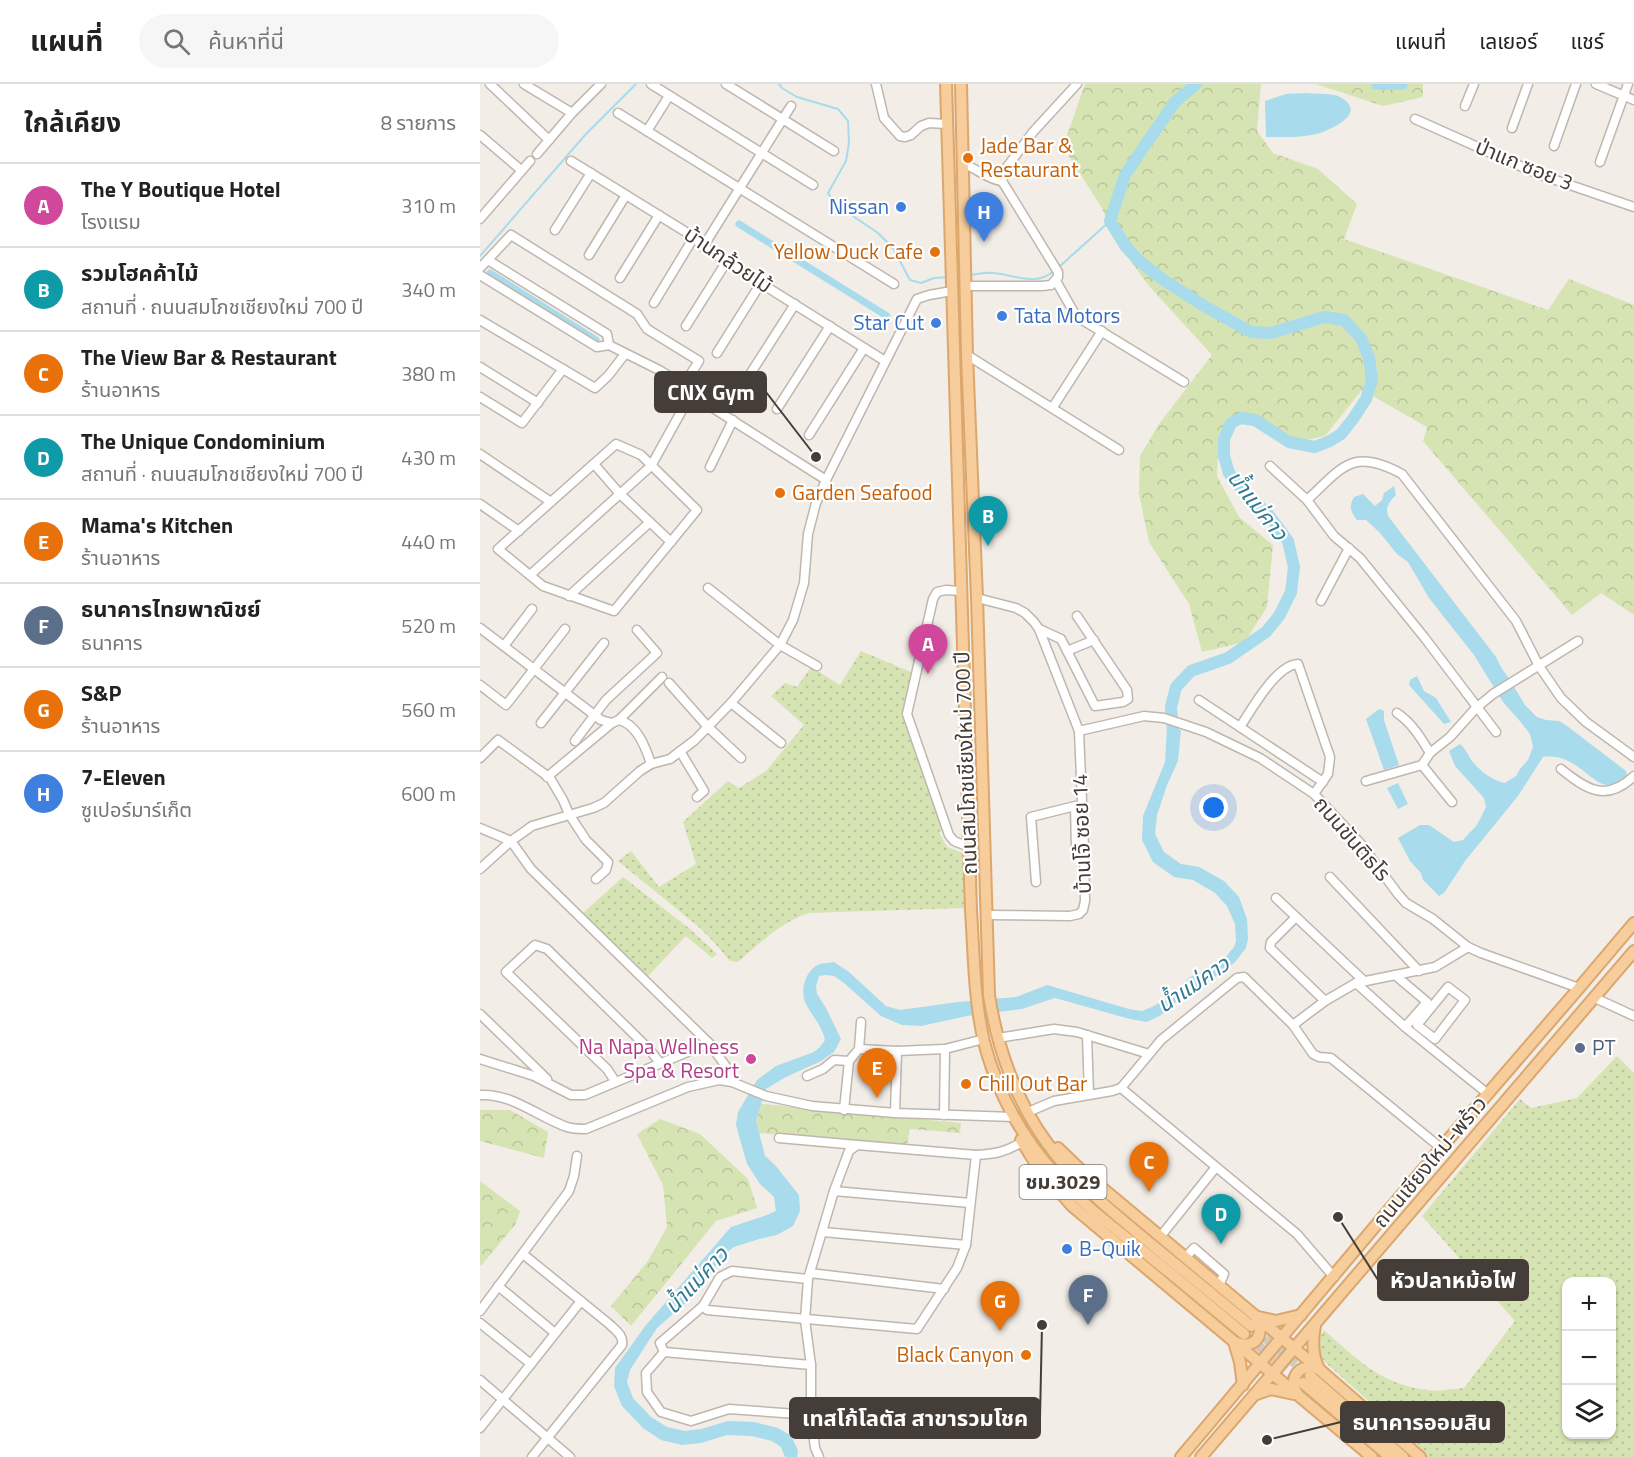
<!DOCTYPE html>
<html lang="th">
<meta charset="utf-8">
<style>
:root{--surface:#fff;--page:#f6f6f6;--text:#222;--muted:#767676;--line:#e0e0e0;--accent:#ea272b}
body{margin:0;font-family:"Titillium Web","Noto Sans Thai",sans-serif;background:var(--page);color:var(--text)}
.controls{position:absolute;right:18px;bottom:18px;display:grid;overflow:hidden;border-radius:12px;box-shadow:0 2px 4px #0004}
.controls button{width:54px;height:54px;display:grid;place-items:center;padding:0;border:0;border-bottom:2px solid var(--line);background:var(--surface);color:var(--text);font:30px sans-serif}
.you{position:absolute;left:734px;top:724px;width:21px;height:21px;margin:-15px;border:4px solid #fff;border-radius:50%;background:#1a73e8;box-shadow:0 0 0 9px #1a73e833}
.badge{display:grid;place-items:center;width:39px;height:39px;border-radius:50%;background:var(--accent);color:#fff;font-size:20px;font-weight:700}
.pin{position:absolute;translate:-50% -50px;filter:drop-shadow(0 2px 3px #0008)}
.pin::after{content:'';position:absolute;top:32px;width:21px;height:18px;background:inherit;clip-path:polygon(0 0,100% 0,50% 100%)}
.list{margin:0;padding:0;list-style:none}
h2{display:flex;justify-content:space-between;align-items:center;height:78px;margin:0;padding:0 24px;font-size:26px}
h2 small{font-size:20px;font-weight:400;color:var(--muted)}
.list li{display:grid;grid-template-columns:39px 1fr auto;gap:18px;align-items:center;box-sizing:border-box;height:84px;padding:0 24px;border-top:2px solid var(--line)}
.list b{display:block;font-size:22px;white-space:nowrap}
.list p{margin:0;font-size:20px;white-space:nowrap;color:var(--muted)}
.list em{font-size:20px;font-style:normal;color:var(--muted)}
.icon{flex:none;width:33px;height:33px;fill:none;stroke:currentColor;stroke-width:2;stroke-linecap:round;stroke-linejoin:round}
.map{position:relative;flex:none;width:1154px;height:1373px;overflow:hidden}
header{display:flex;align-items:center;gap:36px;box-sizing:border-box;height:84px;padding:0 30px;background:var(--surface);border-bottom:2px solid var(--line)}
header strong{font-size:28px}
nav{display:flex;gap:33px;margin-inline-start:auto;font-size:21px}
.search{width:420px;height:54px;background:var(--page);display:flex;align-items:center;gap:15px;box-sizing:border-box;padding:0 21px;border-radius:33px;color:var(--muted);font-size:22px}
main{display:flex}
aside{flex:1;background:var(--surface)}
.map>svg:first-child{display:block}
.grass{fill:url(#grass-dots);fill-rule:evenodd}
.forest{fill:url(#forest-crowns)}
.water{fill:#a8dbeb}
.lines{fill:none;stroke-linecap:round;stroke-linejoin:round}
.stream{stroke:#a8dbeb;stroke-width:2}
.canal{stroke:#a8dbeb;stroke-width:7}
.river{stroke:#a8dbeb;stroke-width:12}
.major-tunnel{stroke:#cfcac4;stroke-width:10;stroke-dasharray:10 5;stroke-linecap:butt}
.minor-casing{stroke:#c0b6ae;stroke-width:11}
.major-casing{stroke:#dba76d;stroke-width:14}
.minor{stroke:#fff;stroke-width:8}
.major{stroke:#f7cd9c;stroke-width:10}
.food-dot{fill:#e8710a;stroke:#fff;stroke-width:2}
.shop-dot{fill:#3f7fe0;stroke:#fff;stroke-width:2}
.service-dot{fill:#5c6f8a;stroke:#fff;stroke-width:2}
.hotel-dot{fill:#d1479c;stroke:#fff;stroke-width:2}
.labels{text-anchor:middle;stroke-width:4.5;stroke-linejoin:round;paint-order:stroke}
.shield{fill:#fff;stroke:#7d7773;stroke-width:1.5}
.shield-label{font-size:20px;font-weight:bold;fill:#453d37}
.food-label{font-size:21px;fill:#c56008;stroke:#fff;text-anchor:start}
.street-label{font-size:21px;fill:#453d37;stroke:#fff}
.shop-label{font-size:21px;fill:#366cbe;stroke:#fff;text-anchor:end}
.hotel-label{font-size:21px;fill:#b23c85;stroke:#fff;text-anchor:end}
.service-label{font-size:21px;fill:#4e5e75;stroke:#fff;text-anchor:start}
.water-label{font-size:22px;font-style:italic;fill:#327a92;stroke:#fff}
.leader{fill:none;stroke:#453d37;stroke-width:2}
.callout-dot{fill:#453d37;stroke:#fff;stroke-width:2}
.callout{fill:#453d37;stroke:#453d37;stroke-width:2}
.callout-label{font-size:22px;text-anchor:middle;font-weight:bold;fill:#fff}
</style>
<header>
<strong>แผนที่</strong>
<div class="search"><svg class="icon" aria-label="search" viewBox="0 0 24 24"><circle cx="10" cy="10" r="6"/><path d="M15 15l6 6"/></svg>ค้นหาที่นี่</div>
<nav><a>แผนที่</a><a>เลเยอร์</a><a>แชร์</a></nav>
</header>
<main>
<aside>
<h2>ใกล้เคียง<small>8 รายการ</small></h2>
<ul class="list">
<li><span class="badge" style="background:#d1479c">A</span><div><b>The Y Boutique Hotel</b><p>โรงแรม</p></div><em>310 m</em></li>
<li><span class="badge" style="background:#0f9aa8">B</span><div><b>รวมโฮคค้าไม้</b><p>สถานที่ · ถนนสมโภชเชียงใหม่ 700 ปี</p></div><em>340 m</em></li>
<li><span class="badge" style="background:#e8710a">C</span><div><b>The View Bar &amp; Restaurant</b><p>ร้านอาหาร</p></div><em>380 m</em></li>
<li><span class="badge" style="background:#0f9aa8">D</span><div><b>The Unique Condominium</b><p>สถานที่ · ถนนสมโภชเชียงใหม่ 700 ปี</p></div><em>430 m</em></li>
<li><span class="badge" style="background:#e8710a">E</span><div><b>Mama's Kitchen</b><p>ร้านอาหาร</p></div><em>440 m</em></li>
<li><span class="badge" style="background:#5c6f8a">F</span><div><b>ธนาคารไทยพาณิชย์</b><p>ธนาคาร</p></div><em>520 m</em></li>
<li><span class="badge" style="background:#e8710a">G</span><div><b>S&amp;P</b><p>ร้านอาหาร</p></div><em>560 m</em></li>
<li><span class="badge" style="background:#3f7fe0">H</span><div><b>7-Eleven</b><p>ซูเปอร์มาร์เก็ต</p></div><em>600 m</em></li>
</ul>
</aside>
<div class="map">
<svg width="1154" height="1373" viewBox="0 0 1154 1373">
<defs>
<pattern id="grass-dots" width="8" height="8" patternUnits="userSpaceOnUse" patternTransform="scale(1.5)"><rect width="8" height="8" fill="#d6e4b3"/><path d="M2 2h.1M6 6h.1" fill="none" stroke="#b9c49b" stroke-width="1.8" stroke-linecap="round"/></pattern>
<pattern id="forest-crowns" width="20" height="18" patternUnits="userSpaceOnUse" patternTransform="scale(1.5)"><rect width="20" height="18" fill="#d6e4b3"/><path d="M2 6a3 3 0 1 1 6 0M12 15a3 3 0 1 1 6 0" fill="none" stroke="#b9c49b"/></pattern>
</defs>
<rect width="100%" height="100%" fill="#f2ede7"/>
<g class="grass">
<path d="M381 567 431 588 424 630 426 643 463 745 459 748 467 763 483 769 484 824 329 829C301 838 280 859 258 878L250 877 233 857 220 844 138 777 151 767 179 803 216 780 203 738 248 697 259 704 286 687 324 641 291 612 305 599 317 603 331 583 360 601Z"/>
<polygon points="143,793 210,845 237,870 232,874 206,852 167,893 103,829"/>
<path d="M1137 972 1154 989V1373H946L912 1338 845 1278 837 1267 836 1257 844 1246C878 1276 900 1300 947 1306 959 1308 972 1305 984 1304L1035 1237 942 1132 1040 1015 1051 1024 1097 1014ZM1086 1198H1132V1350H1086Z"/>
</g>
<g class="forest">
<polygon points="605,0 781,0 777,47 793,69 838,85 877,120 864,155 1068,226 1089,195 1154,221 1154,531 1121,509 1092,531 943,357 947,343 882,306 845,352 819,358 803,350 775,332 753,332 739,350 737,392 759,433 793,461 787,523 765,558 722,568 709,520 669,458 659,410 660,372 679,340 732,271 669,202 633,153 622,124 583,63"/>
<polygon points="836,0 943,0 943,13 903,22"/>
<polygon points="281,1020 481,1039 480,1049 430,1045 427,1062 279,1049 276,1036"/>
<polygon points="0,1026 30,1026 68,1048 64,1074 0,1057"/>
<polygon points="180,1035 220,1050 268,1095 277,1124 236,1137 151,1242 131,1222 168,1177 187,1143 183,1101 157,1050"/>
<polygon points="0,1097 40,1127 35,1141 1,1182 0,1180"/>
</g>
<g class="water">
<path d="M825 9C836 10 848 9 858 12 861 13 863 15 866 17 882 31 853 44 843 48 825 54 805 53 786 53L785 17 806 10Z"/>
<path d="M914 402 916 411C910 417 905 423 908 432L1016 573 1022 585 1028 593 1045 621 1057 633 1066 636 1079 637 1087 642 1146 687 1147 693C1142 696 1136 701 1130 701 1112 703 1096 668 1063 673L1038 712 985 777 964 809 959 812 943 796 941 789 930 777 918 754 940 741H949L974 758 983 756 997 741 1006 723 1004 714 975 682 969 667 980 660C986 665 988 671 992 677 1000 687 1013 697 1025 699L1036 692 1040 685 1048 676 1053 663 1050 650 1039 636 1023 618 994 571 949 514 928 478 917 470 900 449 886 436H877C870 427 869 422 874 413L883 410 895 422 902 416 904 409Z"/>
<polygon points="937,592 944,607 956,614 971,638 964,640 929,601 930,596"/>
<polygon points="899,625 904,627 904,636 919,681 904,686 886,635"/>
<path d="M687 643 701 646 698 677 687 701 677 731 675 750 684 768 701 780 719 783 744 797 759 813 767 835 768 855 766 864 755 878 744 888 706 909 681 931 667 938 650 935 575 914 542 925 487 932 441 942 422 941 401 932 364 899 354 892 346 891 339 892 336 902 337 910 346 924 361 955 354 968 341 977 304 994 286 1005 276 1036 285 1072 295 1081 319 1111 320 1127 313 1142 297 1151 279 1155 254 1163 246 1169 208 1217 177 1244 150 1286 147 1298 153 1314 171 1333 187 1343 205 1347 221 1345 248 1337 274 1338 298 1344 311 1352 318 1366 317 1373H305L301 1363 292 1357 271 1352 247 1351 221 1359 202 1361 181 1356 163 1344 142 1322 134 1302 135 1284 166 1241 251 1143 287 1131 296 1127 294 1113 280 1100 267 1080 256 1041 258 1028 277 996 296 982 334 968 340 963 345 956C342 941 331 931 325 918 320 905 326 885 340 880 344 879 350 879 354 878L369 888 406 922 420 926 478 918 536 913 567 901 649 925 662 927 672 923 687 915 710 893 736 883 745 874 754 863 756 857 755 840 747 822 735 809 713 796 694 793 673 778 662 756 663 732 685 678Z"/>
<polygon points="918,699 928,720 918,725 907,704"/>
</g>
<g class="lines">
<g class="stream">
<polyline points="299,0 302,4 317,13 358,25 368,37 369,59 366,77 348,109 355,120 398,149 413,164 430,196 441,199 454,194 470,193"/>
<polyline points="0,172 106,50 156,0"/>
<polyline points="579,183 630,137"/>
<path d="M490 191C498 190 507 188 514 189 536 191 555 203 574 187"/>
</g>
<g class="canal">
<polyline points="259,140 407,232"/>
<polyline points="10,189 116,256"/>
</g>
<g class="river">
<polyline points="897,0 922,0"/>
<polyline points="693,648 691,623 696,603 711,587 748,574 786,548 799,532 811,508 814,483 808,457 788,430 767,411 749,389 744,372 744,355 751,339 761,334 775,336 809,358 835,363 850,357 861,350 873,335 886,315 892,296 889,274 881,254 864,236 844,233 791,249 771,248 726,223 685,197 659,177 646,163 630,137 645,91 661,67 695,18 716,0"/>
</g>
<g class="major-tunnel">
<polyline points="774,1244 828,1290"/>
<polyline points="764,1250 821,1297"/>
</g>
<g class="minor-casing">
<g id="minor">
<polyline points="10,0 69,56"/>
<polyline points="44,0 92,29"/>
<polyline points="171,0 333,101"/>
<polyline points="246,0 354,67"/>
<polyline points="396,0 404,34 420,52 425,53 431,51 441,42 449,39 467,40"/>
<polyline points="1116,0 1154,16"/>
<polyline points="985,22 994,0"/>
<polyline points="138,29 414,200"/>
<polyline points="935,35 1058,90 1154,123"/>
<polyline points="1032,44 1048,0"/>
<polyline points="167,47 189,12"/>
<polyline points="0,51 41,86"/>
<polyline points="1074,62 1096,0"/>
<polyline points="57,70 92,29 121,0"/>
<polyline points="91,77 214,153 223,163 405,277"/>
<polyline points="1120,78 1148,0"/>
<path d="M483 80C497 84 508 96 522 97"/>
<polyline points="522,97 524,87 553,48 597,0"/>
<polyline points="0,135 50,77"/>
<polyline points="75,146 111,89"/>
<polyline points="223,163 311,22"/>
<polyline points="109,171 146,111"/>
<polyline points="8,176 127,250 129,261"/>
<polyline points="0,184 31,151 157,230 167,245 219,277 203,302"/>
<polyline points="0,191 117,263 129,261 179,286 197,297 211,310 346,396"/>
<polyline points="140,194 179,131"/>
<polyline points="576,197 596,232 704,298"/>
<polyline points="486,202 562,202 571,201 578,193 578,188 522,97"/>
<polyline points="174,219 214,153"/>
<polyline points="0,236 115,304 128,292 145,270"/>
<polyline points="206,242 247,177"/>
<polyline points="237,269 281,199"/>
<polyline points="487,271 639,366"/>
<polyline points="0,283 58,319"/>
<polyline points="267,295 315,220"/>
<polyline points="0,313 42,339 83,285"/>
<polyline points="573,323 622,247"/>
<polyline points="297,325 350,242"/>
<polyline points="329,351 384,264"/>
<polygon points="136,360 161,371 217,426 134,527 63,502 18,465"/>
<polyline points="0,370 71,418"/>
<polyline points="114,380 140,410 191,458"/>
<polyline points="790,382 827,416 854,452 880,474 944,553 1016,648"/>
<polyline points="230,383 253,336"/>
<path d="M827 416C863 383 872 363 922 390L1036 537 1059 582 1081 614 1106 638 1154 673"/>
<polyline points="0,420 39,447"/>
<polyline points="50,491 171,382 211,310"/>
<polyline points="228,504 300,561 337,582"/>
<polyline points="481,507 466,506 457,508 453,515 427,630 469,751 474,757 489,763"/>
<polyline points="89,512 170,438"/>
<polyline points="497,514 536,524 545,529 554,538 559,545 599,647 604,764 605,817 603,826 599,830 590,832 507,831"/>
<polyline points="841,517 869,464"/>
<polyline points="0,544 121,636 132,639"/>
<polyline points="559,545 581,555 615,622 643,618 648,615 647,606 597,532"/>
<polyline points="24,562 52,525"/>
<polyline points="587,567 614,556"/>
<polyline points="189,599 228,643 261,674"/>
<polyline points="0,601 26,621 85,545"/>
<polyline points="719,616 843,698"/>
<polyline points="251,619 301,659"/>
<path d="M917 629C932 639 941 654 950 669"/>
<polyline points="139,636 182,593"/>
<polyline points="61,639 124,559"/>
<path d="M760 643C772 625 796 581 818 580L850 673 848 690 834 710"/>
<polyline points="599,647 664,632 684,634 726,648 780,674 834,710 881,760 918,810 926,819 953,835 988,863 1001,869 1099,904"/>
<polyline points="95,657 126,616 177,569 157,546"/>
<polyline points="200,667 224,707 217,713"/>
<polyline points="0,674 18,656 70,694 83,716 89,730 106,756 128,778 126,786 116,795"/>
<polyline points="942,681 972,718"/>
<path d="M1081 685C1106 705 1126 719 1154 692"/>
<path d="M67 693 132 639 139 636C157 640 166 664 171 680"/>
<polyline points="886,697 942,681 950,669 970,653 996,624 1013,610 1098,557"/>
<polyline points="0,744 31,757"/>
<polyline points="31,757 51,785 229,959 250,988 252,998"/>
<polyline points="0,785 31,757 52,742 113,724 124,719 160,687 171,680 190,675 215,656 251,619 300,561 313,536 324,499 328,450 336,419 346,396 437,215 449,211 472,207"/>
<polyline points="850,793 939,887"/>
<polyline points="556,798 551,733 595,722 596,764 604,764"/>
<polyline points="796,814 884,897"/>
<polyline points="816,833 791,858 790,864 845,917"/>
<polyline points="915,891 947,918 925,943"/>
<polyline points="876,899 925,943 1008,1010"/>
<polygon points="968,903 985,916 955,955 937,941"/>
<polyline points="1115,914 1154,932"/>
<polyline points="0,930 67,995"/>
<polyline points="813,941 845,917 876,899 955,883 988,863"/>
<polyline points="607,951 609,1010"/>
<polyline points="518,954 574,945 597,948 669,970"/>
<polyline points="379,965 417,967 465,965 504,955"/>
<polyline points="0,975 54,992 91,1011 105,1011 229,959"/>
<polyline points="327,992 343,985 354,976 369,977"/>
<polyline points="135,997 127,985 26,888 55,861 67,865 169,965 180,979"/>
<polyline points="641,1004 817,1150 854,1193"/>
<path d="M0 1011C32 1009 58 1033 87 1043 93 1045 100 1045 106 1045L208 1003 239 996 252 998 286 1012 332 1022 415 1029 534 1033"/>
<polyline points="364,1026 369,977 379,965 381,938"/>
<polyline points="548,1028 574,1017 632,1007 641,1004 681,956 757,894 764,893 813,941 833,970 839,973 851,974 961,1064"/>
<polyline points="415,1029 417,967"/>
<polyline points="464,1031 465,965"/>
<polyline points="299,1054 377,1061"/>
<polyline points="354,1107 490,1119"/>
<polyline points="343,1148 486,1161"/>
<polyline points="680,1153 736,1083"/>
<path d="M43 1170 128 1239C135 1246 144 1251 142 1261L52 1373"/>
<polyline points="705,1174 714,1164 744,1190 739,1202"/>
<polyline points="330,1189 464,1205"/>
<polyline points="18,1202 75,1249"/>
<polyline points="223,1222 227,1226 437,1245 477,1184 486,1161 496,1071"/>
<polyline points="0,1227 89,1107 94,1092 97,1072"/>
<polyline points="0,1239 51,1280"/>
<polyline points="184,1268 166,1289 167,1308 181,1328 211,1337 249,1325 331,1331"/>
<polyline points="184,1268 180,1259 223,1222 240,1193 252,1187 328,1195"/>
<polyline points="184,1268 331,1281"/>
<polyline points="0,1296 90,1373"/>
<polyline points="0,1344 101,1217"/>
<path d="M339 1373 335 1364 331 1331V1281L325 1236 328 1195 354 1107 369 1067 377 1061 496 1071C516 1070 525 1068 542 1058"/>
</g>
</g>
<g class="major-casing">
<g id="major">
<path d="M466 0 491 827C494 870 494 915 504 958 517 1008 542 1054 577 1092 602 1120 633 1143 663 1167 697 1194 730 1222 764 1250"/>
<path d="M481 0 487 271 497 514 509 911C517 963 536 1017 567 1059 594 1097 630 1126 665 1155 700 1184 736 1213 771 1242"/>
<polyline points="541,1056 556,1080 592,1122 892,1373"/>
<polyline points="578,1064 603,1088 839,1285 940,1373"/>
<polyline points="778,1233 796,1237 821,1231"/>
<path d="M835 1242C832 1257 832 1271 839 1285"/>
<polyline points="754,1258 760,1278 763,1301"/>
<path d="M757 1259C775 1265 785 1251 777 1235"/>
<polyline points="830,1292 923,1373"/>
<polyline points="823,1299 910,1373"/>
<path d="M817 1310C808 1293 820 1278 839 1285"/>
<polyline points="774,1311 791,1305 814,1310"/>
<polyline points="701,1373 961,1064 1099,904 1154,839"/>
<polyline points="721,1373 1154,867"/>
</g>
</g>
<use href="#minor" class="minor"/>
<use href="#major" class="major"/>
</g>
<g class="food-dot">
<circle cx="488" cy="74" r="6"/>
<circle cx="455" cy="168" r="6"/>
<circle cx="300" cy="409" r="6"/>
<circle cx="486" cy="1000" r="6"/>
<circle cx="546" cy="1271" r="6"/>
</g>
<g class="shop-dot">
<circle cx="421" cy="123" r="6"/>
<circle cx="522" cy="232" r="6"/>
<circle cx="456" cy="239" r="6"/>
<circle cx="587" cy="1165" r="6"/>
</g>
<circle class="service-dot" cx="1100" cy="964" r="6"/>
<circle class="hotel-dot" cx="271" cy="975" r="6"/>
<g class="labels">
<rect class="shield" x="539.5" y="1081" width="87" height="34" rx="4.5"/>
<g class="shield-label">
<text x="583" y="1105">ชม.3029</text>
</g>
<g class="food-label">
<text x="500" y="69">Jade Bar &amp;<tspan x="500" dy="24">Restaurant</tspan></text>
<text x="443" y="175" text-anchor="end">Yellow Duck Cafe</text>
<text x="312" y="416">Garden Seafood</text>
<text x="498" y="1007">Chill Out Bar</text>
<text x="534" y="1278" text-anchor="end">Black Canyon</text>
</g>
<g class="street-label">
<text transform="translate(1044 81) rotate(22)" y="7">ป่าแก ซอย 3</text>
<text transform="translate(248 176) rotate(34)" y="7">บ้านกล้วยไม้</text>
<text transform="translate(486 679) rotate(-92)" y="7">ถนนสมโภชเชียงใหม่ 700 ปี</text>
<text transform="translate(602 750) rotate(-92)" y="7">บ้านโจ้ ซอย 14</text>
<text transform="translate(872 755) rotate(49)" y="7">ถนนขันติธโร</text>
<text transform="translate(950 1078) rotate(-50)" y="7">ถนนเชียงใหม่-พร้าว</text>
</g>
<g class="shop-label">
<text x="409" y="130">Nissan</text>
<text x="534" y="239" text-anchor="start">Tata Motors</text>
<text x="444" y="246">Star Cut</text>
<text x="599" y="1172" text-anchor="start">B-Quik</text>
</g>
<g class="hotel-label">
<text x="259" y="970">Na Napa Wellness<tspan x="259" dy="24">Spa &amp; Resort</tspan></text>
</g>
<g class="service-label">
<text x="1112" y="971">PT</text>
</g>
<g class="water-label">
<text transform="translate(778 421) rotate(52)" y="8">น้ำแม่คาว</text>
<text transform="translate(713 900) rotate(-34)" y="8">น้ำแม่คาว</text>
<text transform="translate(216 1196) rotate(-47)" y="8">น้ำแม่คาว</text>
</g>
</g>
<path class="leader" d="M336 373L286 308M858 1133L898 1196M562 1241L560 1334M787 1356L861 1338"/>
<g class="callout-dot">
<circle cx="336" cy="373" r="6"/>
<circle cx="858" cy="1133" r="6"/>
<circle cx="562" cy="1241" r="6"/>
<circle cx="787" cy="1356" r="6"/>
</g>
<g class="callout">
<rect x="175" y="288" width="111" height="40" rx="6"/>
<rect x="898" y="1176" width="150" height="40" rx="6"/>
<rect x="310" y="1314" width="250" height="40" rx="6"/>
<rect x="861" y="1318" width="163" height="40" rx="6"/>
</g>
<g class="callout-label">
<text x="231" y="316">CNX Gym</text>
<text x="973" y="1204">หัวปลาหม้อไฟ</text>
<text x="435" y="1342">เทสโก้โลตัส สาขารวมโชค</text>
<text x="942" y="1346">ธนาคารออมสิน</text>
</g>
</svg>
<div class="controls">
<button>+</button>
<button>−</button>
<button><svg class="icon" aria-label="layers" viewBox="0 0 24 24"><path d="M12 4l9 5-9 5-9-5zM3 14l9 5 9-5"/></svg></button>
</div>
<div class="you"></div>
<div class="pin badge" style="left:448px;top:590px;background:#d1479c">A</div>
<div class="pin badge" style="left:508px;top:462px;background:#0f9aa8">B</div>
<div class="pin badge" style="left:669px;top:1108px;background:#e8710a">C</div>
<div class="pin badge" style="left:741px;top:1160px;background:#0f9aa8">D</div>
<div class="pin badge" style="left:397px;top:1014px;background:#e8710a">E</div>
<div class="pin badge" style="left:608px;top:1241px;background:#5c6f8a">F</div>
<div class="pin badge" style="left:520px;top:1247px;background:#e8710a">G</div>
<div class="pin badge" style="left:504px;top:158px;background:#3f7fe0">H</div>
</div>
</main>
